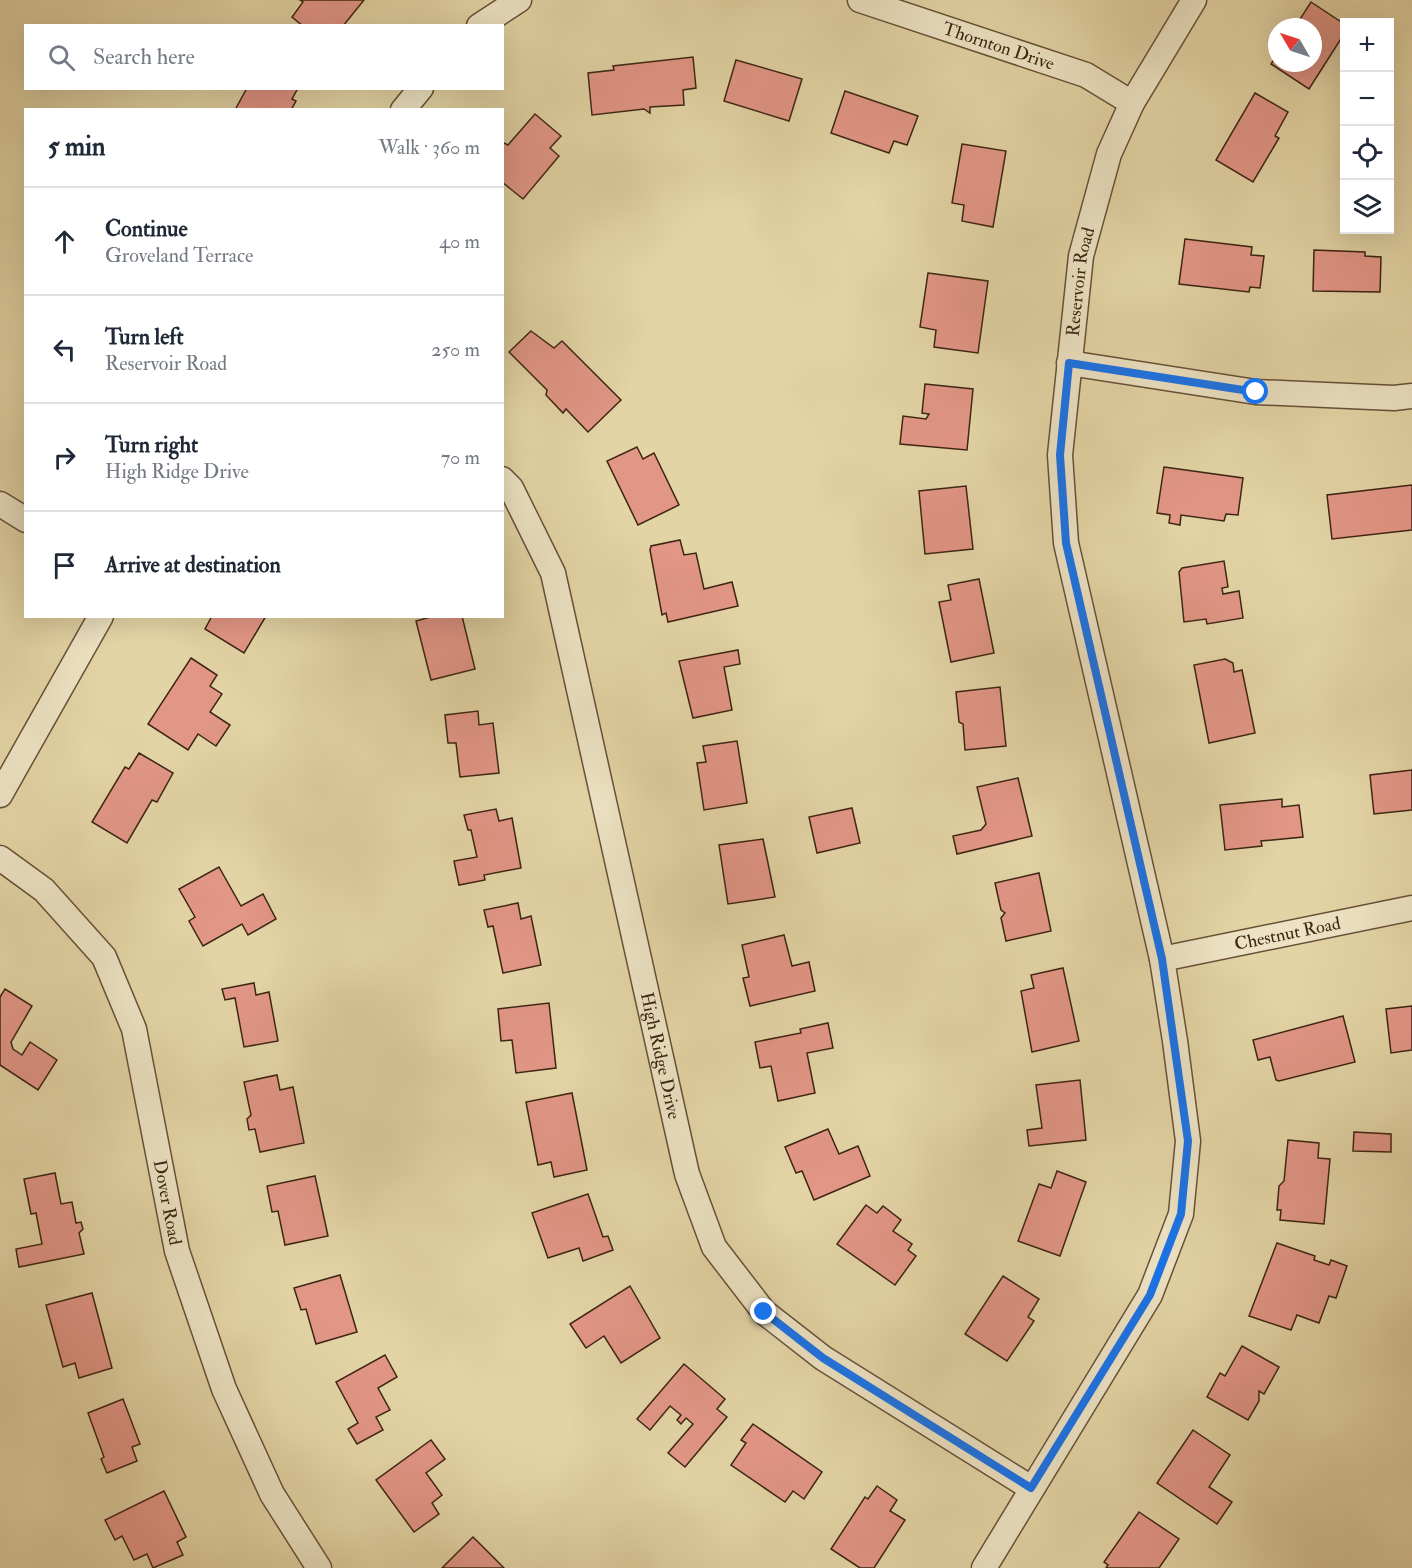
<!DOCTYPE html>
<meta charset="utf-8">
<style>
:root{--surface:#fff;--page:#f2f2f3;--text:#1f2937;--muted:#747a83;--line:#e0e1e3}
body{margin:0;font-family:"IM FELL Double Pica",serif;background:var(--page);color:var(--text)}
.controls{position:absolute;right:18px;top:18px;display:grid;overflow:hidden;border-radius:0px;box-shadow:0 6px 24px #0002}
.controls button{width:54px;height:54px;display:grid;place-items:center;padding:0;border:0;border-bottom:2px solid var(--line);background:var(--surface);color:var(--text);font:30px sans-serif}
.compass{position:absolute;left:1268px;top:18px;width:54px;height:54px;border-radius:50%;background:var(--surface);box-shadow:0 6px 24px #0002;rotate:309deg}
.stop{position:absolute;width:18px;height:18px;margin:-14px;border:4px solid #1a73e8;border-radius:50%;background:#fff}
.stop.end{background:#1a73e8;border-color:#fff;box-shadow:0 2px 6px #0008}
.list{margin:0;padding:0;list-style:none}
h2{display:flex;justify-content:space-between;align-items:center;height:78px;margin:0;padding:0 24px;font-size:26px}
h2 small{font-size:20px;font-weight:400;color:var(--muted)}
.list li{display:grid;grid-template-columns:39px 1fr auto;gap:18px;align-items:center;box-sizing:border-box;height:108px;padding:0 24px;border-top:2px solid var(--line)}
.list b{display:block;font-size:22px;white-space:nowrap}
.list p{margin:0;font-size:20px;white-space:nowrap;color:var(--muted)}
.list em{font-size:20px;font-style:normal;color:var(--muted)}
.icon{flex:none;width:33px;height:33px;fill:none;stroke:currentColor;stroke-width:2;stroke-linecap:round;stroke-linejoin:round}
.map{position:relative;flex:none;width:1412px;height:1568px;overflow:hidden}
.search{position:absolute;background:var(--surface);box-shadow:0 6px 24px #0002;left:24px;top:24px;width:480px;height:66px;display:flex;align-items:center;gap:15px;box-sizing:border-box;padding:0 21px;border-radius:0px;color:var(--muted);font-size:22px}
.panel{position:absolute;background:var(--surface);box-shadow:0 6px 24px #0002;left:24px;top:108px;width:480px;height:510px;border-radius:0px}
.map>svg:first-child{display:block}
.building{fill:#e29686;stroke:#3d2514;stroke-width:1.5}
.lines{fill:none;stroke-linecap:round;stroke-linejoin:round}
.street-casing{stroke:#665138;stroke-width:27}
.street{stroke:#ede3c4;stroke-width:24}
.route{stroke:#1a73e8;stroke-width:8}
.labels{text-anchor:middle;stroke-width:5;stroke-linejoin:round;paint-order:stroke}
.street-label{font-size:18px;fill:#3d2514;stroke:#ede3c4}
</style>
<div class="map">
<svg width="1412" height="1568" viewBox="0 0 1412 1568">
<rect width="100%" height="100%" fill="#e3d4a5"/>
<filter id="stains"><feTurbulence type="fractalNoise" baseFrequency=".00333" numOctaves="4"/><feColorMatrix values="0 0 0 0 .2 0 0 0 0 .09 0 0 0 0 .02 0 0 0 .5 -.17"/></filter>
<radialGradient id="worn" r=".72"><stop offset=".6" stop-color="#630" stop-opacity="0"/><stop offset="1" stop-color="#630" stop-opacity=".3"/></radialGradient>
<g class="building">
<polygon points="300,0 364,0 343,26 303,26 292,17 303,2"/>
<polygon points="1311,2 1344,24 1344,34 1309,89 1271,64 1277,55 1277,63 1313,63 1313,27 1295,27"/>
<polygon points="693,57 696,88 683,90 684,105 650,107 650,113 644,109 592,115 588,73 614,70 613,66"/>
<polygon points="736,60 802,79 789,121 724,101"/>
<polygon points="247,88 298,88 292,99 296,101 291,110 238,110 236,108"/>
<polygon points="845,91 918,116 907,145 894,141 889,153 831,133"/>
<polygon points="1255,93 1288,112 1275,136 1279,138 1253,182 1216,160"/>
<polygon points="535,114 561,136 550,148 559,156 523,199 502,182 502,142 508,145"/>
<polygon points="962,144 1006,151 993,227 962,221 964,205 952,203"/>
<polygon points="1185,239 1252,247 1251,255 1264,256 1260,288 1250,287 1249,292 1179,284"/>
<polygon points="1314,250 1365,252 1365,256 1381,257 1380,292 1313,291"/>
<polygon points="928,273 988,281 978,353 934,347 936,330 920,327"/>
<polygon points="531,331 554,348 562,341 621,400 588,432 566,409 563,413 546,395 547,390 509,352"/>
<polygon points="925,384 973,389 967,450 900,444 903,416 926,419 929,414 922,413"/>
<polygon points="637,447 643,459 654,453 679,505 638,525 607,461"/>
<polygon points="1164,467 1243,478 1238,515 1226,514 1224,521 1181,515 1180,525 1169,523 1170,515 1157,513"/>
<polygon points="1412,485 1412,530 1332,539 1327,495"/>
<polygon points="966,486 973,549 925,554 919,491"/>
<polygon points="680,540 684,555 696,553 704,589 732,582 738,606 668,622 666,613 662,615 650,550 651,546"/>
<polygon points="1224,561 1228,587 1222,588 1223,594 1239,591 1243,618 1207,624 1206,619 1184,622 1179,572 1182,568"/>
<polygon points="979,579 994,653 951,662 939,602 951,600 948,585"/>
<polygon points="212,616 266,616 244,653 205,629"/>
<polygon points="434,616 462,616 475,669 431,680 416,621"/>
<polygon points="738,650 740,664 724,667 732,710 693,718 679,661"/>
<polygon points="191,658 217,675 210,686 222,694 210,712 230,725 216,746 198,734 188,750 148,724"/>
<polygon points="1225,659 1233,663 1234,672 1242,670 1255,733 1209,743 1194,665"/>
<polygon points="1000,687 1006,746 965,750 963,724 959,722 956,692"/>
<polygon points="478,711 479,725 493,723 499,773 460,777 456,743 448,743 445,715"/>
<polygon points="737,741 747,803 704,810 697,763 706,762 703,746"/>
<polygon points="139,753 173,773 157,802 152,800 127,843 92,822 125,767 129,769"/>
<polygon points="1412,770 1412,810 1374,814 1370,775"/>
<polygon points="1018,778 1032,836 957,854 953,836 981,830 986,824 977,787"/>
<polygon points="1282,799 1282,807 1299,805 1303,837 1261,841 1262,846 1225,850 1220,805"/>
<polygon points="852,808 860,843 817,853 809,817"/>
<polygon points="496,809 499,821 512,818 521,868 484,875 485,880 459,885 454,861 477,857 471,830 468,830 464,815"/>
<polygon points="763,839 775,897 728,904 719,845"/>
<polygon points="219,867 241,906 263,894 276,919 248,935 242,924 203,946 189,921 195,917 179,889"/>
<polygon points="1039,873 1051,931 1006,941 1001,918 1005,913 1001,910 995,883"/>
<polygon points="518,903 521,919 531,916 541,965 503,973 493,926 488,927 484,910"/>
<polygon points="784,935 792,966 809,962 815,991 750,1006 743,978 749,977 742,945"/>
<polygon points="1063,968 1079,1041 1032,1052 1021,991 1034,988 1031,975"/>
<polygon points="254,983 256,995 269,992 278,1041 244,1047 235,998 225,1000 222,989"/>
<polygon points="5,989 32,1006 11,1042 13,1049 22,1055 30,1042 57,1060 38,1090 0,1065 0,997"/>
<polygon points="549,1003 556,1068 516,1073 512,1040 501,1041 498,1009"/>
<polygon points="1412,1006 1412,1050 1391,1053 1386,1009"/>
<polygon points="1343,1016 1355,1062 1279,1081 1276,1080 1270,1057 1258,1060 1253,1040"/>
<polygon points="828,1023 833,1048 807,1053 815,1093 778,1101 771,1066 760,1068 755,1042 801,1033 800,1029"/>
<polygon points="277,1075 280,1090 293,1087 304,1143 260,1152 255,1129 249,1130 247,1119 251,1115 244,1082"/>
<polygon points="1080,1080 1086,1140 1029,1146 1027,1130 1042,1128 1036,1085"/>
<polygon points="572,1093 587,1170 554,1177 551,1162 538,1165 526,1102"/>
<polygon points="828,1129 839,1154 858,1146 870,1176 814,1200 802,1171 796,1173 785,1147"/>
<polygon points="1354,1132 1391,1134 1391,1152 1353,1151"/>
<polygon points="1288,1140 1319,1143 1318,1158 1330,1159 1324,1224 1280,1220 1281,1210 1277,1210 1279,1186 1284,1181"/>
<polygon points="1057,1171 1086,1182 1060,1256 1018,1241 1039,1184 1051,1188"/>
<polygon points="55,1173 61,1204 72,1202 76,1223 81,1222 83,1229 79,1233 84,1254 19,1267 16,1249 42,1244 36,1213 31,1214 24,1179"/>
<polygon points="315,1176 328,1236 285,1245 278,1211 272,1212 267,1186"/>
<polygon points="588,1194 603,1237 608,1236 613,1250 583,1261 579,1248 548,1258 532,1213"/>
<polygon points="866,1205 877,1213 883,1206 901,1220 893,1231 912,1244 908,1250 916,1256 895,1285 837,1244"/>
<polygon points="1277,1243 1315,1256 1314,1260 1329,1265 1331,1260 1347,1266 1336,1298 1329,1296 1319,1323 1297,1315 1291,1330 1249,1316"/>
<polygon points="340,1275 357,1332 316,1344 306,1309 301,1310 294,1288"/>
<polygon points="1003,1276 1039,1299 1028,1317 1034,1321 1007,1361 965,1334"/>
<polygon points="630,1286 660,1338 621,1363 604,1336 586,1348 570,1324"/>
<polygon points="92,1293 112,1368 79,1378 75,1363 63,1367 46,1305"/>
<polygon points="1242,1346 1279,1367 1264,1394 1259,1391 1259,1401 1248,1420 1207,1397 1220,1373 1225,1376"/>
<polygon points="385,1355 397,1377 378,1388 390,1410 376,1417 383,1430 357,1444 348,1429 358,1423 336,1382"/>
<polygon points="684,1364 725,1399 717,1409 727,1417 685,1467 668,1453 693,1424 686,1418 681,1424 677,1420 681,1415 670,1406 650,1430 637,1419"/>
<polygon points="123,1399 140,1444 132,1447 137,1461 107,1473 101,1459 104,1457 88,1413"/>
<polygon points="753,1424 822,1472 804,1499 793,1491 785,1502 731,1465 746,1443 741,1440"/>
<polygon points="1193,1430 1230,1455 1209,1487 1232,1502 1217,1524 1157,1483"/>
<polygon points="431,1440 445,1459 426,1473 442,1495 432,1503 439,1514 414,1532 376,1480"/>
<polygon points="877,1486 897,1500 890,1511 905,1520 874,1568 860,1568 831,1549 865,1497 868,1499"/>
<polygon points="164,1491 186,1537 177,1542 183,1555 153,1568 147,1554 134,1560 122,1536 115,1540 105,1520"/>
<polygon points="1139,1512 1179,1539 1159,1568 1106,1568 1108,1565 1104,1562"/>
<polygon points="473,1537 504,1568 442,1568"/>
</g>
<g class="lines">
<g class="street-casing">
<g id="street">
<path id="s1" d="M860 0 1086 75 1132 103"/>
<polyline points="479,26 519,0"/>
<polyline points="403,110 421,88"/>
<polyline points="1069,363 1256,392 1394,398 1412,396"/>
<path id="s2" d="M502 479 511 488 553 573 687 1174 714 1247 764 1312 823 1358 1031 1488"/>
<polyline points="0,504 26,520"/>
<polyline points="0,795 101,616"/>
<path id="s3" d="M0 858 44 890 104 957 134 1029 177 1251 224 1389 272 1494 319 1568"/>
<path id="s4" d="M1162 959 1412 908"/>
<path id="s5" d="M984 1568 1150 1295 1181 1214 1188 1141 1175 1041 1162 959 1066 543 1060 455 1081 256 1109 154 1132 103 1194 0"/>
</g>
</g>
<use href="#street" class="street"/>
</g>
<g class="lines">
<polyline class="route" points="764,1312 823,1358 1031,1488 1150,1295 1181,1214 1188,1141 1162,959 1066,543 1060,455 1069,363 1256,392"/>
</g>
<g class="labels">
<g class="street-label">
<text dy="6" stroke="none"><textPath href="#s1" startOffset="146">Thornton Drive</textPath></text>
<text dy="6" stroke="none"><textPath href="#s5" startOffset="1353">Reservoir Road</textPath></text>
<text dy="6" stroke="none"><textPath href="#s4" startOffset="128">Chestnut Road</textPath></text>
<text dy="6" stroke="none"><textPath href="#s2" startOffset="602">High Ridge Drive</textPath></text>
<text dy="6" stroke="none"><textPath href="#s3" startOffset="399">Dover Road</textPath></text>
</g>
</g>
<rect width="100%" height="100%" filter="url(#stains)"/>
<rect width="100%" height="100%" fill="url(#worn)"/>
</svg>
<div class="controls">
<button>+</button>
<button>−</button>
<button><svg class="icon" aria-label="locate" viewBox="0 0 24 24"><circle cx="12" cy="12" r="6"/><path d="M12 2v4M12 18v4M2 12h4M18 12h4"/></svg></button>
<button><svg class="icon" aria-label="layers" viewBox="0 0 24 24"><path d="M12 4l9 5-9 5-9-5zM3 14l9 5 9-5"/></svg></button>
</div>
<svg class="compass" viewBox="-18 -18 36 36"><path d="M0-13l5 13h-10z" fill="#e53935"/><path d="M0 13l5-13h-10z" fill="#747a83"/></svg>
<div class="stop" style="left:1256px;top:392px"></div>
<div class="stop end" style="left:764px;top:1312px"></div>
<div class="search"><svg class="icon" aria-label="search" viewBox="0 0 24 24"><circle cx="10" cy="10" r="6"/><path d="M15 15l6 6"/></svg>Search here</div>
<section class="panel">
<h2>5 min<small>Walk · 360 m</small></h2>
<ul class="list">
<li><svg class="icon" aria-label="ahead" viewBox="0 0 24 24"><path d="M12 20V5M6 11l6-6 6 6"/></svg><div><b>Continue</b><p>Groveland Terrace</p></div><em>40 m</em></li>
<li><svg class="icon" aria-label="left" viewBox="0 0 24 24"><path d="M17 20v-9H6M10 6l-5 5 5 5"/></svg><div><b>Turn left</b><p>Reservoir Road</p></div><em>250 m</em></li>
<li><svg class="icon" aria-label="right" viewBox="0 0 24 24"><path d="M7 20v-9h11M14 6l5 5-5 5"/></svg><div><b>Turn right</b><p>High Ridge Drive</p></div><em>70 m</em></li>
<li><svg class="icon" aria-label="arrive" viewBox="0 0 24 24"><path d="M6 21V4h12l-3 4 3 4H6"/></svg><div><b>Arrive at destination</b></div></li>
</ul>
</section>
</div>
